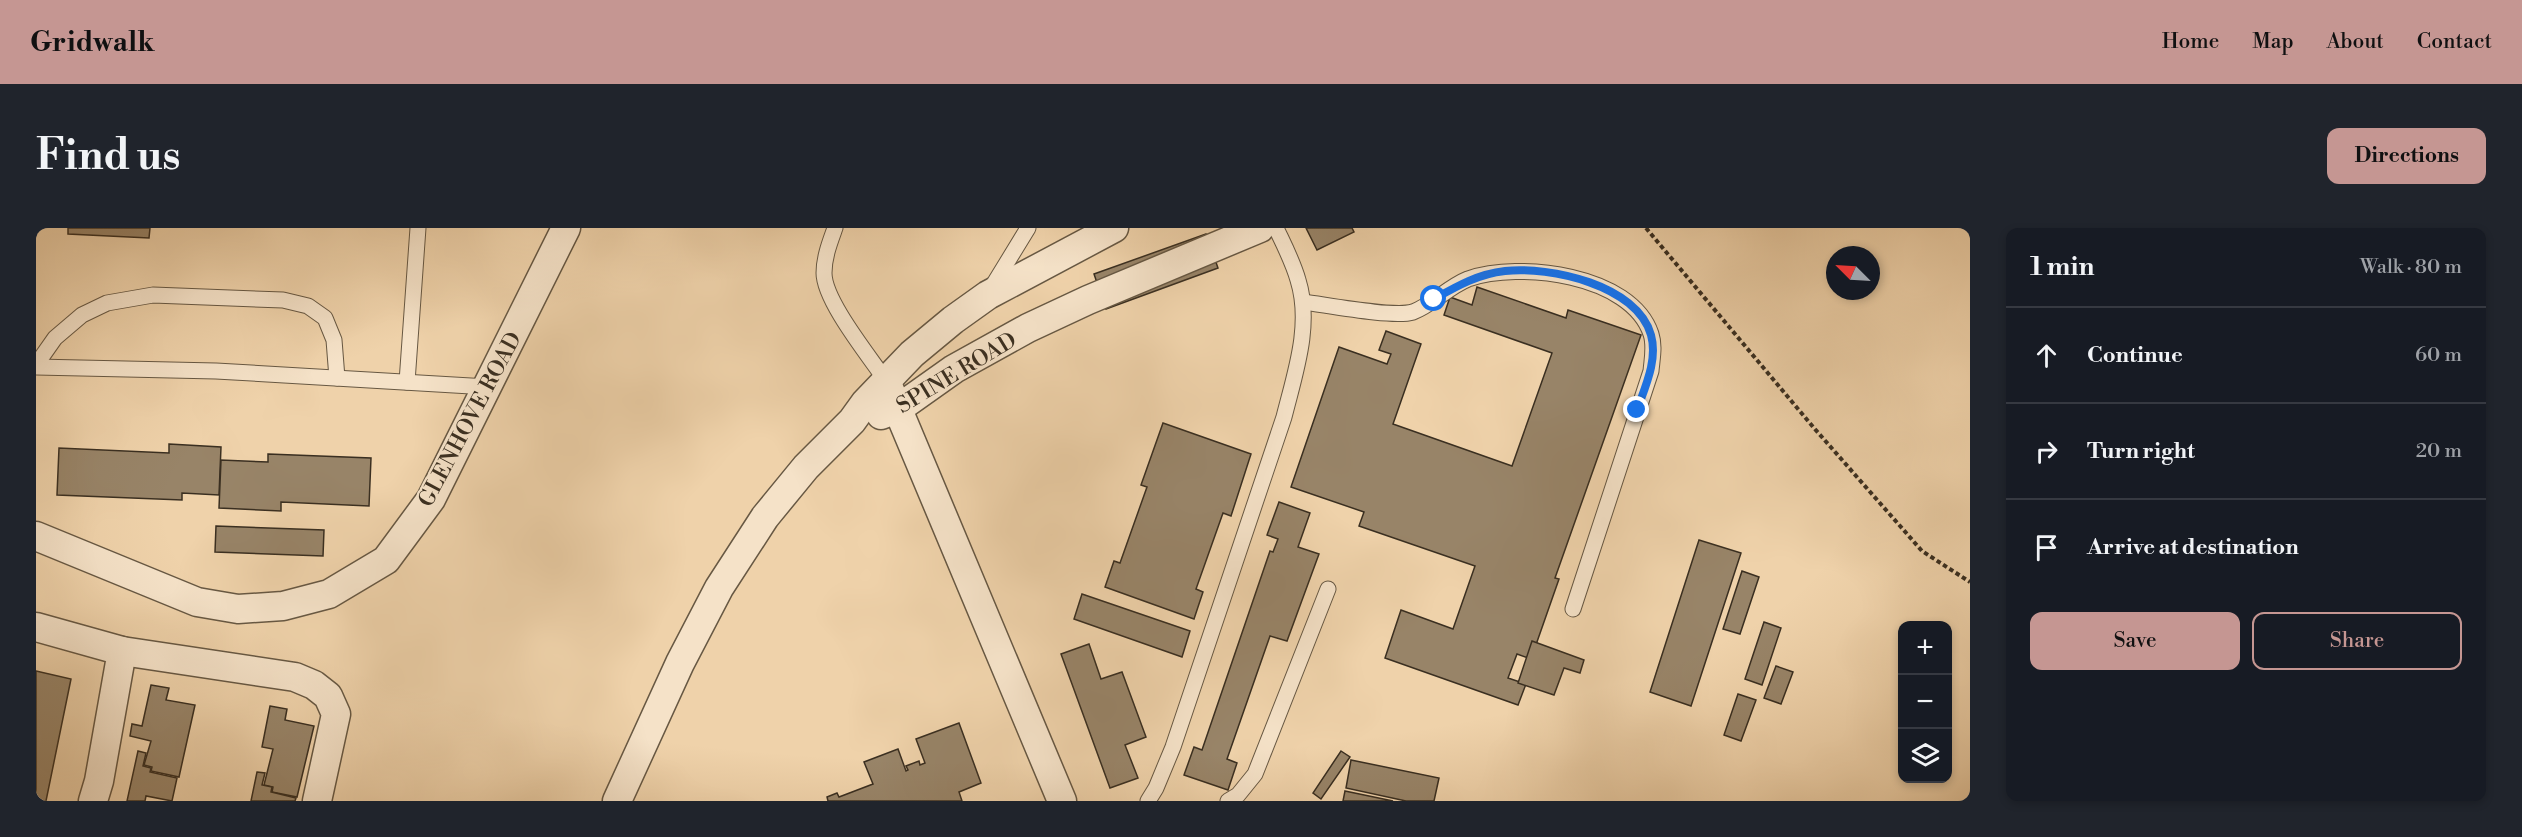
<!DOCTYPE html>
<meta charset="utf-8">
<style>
:root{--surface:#171b24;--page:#20242c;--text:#f1f3f6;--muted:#9ea1a6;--line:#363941;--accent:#c59692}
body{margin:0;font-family:"Libre Bodoni",serif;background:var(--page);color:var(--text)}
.controls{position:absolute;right:18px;bottom:18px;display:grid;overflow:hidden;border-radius:12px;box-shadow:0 3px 9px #0003}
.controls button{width:54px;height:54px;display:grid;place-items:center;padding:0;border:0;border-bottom:2px solid var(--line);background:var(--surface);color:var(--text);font:30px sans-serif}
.compass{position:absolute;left:1790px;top:18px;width:54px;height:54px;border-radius:50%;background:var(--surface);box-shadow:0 3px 9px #0003;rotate:294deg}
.stop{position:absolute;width:18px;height:18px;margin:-14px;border:4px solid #1a73e8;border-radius:50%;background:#fff}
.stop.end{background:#1a73e8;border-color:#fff;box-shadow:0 2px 6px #0008}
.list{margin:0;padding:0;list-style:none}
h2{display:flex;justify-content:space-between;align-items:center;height:78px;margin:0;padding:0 24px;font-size:26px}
h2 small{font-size:20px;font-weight:400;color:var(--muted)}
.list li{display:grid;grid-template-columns:39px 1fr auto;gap:18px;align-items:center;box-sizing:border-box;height:96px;padding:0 24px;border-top:2px solid var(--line)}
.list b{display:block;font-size:22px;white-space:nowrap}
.list em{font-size:20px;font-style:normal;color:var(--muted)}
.actions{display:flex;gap:12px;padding:18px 24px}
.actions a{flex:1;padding:14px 0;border:2px solid var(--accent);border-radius:12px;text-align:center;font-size:21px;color:var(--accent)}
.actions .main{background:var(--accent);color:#111}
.icon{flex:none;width:33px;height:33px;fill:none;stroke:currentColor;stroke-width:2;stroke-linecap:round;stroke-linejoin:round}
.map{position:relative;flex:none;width:1934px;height:573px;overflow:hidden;border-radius:12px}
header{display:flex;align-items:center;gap:36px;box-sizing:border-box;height:84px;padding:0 30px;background:var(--accent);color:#111}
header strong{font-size:28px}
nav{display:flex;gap:33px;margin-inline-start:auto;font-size:21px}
.intro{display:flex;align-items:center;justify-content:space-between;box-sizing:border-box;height:144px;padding:0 36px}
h1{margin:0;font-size:42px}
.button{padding:15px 27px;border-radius:12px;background:var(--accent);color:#111;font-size:21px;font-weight:700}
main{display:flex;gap:36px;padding:0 36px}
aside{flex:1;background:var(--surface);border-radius:12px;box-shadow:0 3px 9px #0003}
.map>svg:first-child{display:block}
.building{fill:#988468;stroke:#3a2f21;stroke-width:1.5}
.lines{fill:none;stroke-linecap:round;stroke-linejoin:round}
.lane-casing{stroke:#675843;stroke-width:17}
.street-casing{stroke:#675843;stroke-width:31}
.path{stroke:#3a2f21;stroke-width:4;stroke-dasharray:4.5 3;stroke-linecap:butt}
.lane{stroke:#f5e2c8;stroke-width:15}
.street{stroke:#f5e2c8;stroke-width:28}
.route{stroke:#1a73e8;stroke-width:8}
.labels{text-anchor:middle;stroke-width:4.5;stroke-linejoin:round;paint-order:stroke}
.street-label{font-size:22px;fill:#3a2f21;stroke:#f5e2c8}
</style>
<header>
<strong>Gridwalk</strong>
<nav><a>Home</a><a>Map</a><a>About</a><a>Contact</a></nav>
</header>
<div class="intro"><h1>Find us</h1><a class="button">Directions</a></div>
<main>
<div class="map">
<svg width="1934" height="573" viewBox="0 0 1934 573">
<rect width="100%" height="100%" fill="#efd2aa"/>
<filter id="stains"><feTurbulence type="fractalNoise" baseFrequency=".00333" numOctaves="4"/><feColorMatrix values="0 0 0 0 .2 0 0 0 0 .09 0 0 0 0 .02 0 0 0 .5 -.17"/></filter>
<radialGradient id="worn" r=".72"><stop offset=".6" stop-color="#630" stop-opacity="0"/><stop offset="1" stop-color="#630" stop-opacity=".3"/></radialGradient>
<g class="building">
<polygon points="32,0 114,0 113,10 32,6"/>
<polygon points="1270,0 1316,0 1318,4 1281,22"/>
<polygon points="1170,6 1182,40 1070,81 1058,46"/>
<polygon points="1441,59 1530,90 1532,82 1605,107 1519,350 1523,351 1495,431 1481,426 1472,450 1490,456 1482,477 1349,430 1365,382 1417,401 1439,338 1323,298 1328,284 1255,259 1303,119 1351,136 1355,126 1343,122 1350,103 1385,116 1357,196 1476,238 1516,125 1408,87 1414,69 1436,77"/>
<polygon points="1127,195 1215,226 1195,288 1187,285 1160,361 1167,364 1158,391 1069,359 1078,333 1084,335 1111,259 1105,257"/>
<polygon points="133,216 185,219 183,267 146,265 146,272 21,267 23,220 133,225"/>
<polygon points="232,226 335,230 333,278 245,274 245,283 183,280 185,232 232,234"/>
<polygon points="1243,274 1274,285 1262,319 1283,326 1251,413 1234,408 1191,531 1201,535 1192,562 1148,547 1158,519 1166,522 1234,323 1237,324 1242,311 1231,307"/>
<polygon points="180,298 288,302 287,328 179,324"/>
<polygon points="1663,312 1705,325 1655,478 1614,464"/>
<polygon points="1706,343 1723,349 1704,406 1687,401"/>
<polygon points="1046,366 1154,403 1146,429 1038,391"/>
<polygon points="1728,394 1745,400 1726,457 1709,451"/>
<polygon points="1496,413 1548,432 1544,445 1528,440 1518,467 1482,455"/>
<polygon points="1053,416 1065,451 1086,444 1110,509 1089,517 1102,550 1074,560 1025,426"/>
<polygon points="1740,438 1757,444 1745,476 1728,470"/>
<polygon points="0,443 35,451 10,573 0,573"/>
<polygon points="115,457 133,460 130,472 159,477 143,549 115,543 116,539 108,537 115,513 94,508 96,496 106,498"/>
<polygon points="1702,466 1720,472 1705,513 1688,507"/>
<polygon points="234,478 251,481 249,492 278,498 261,569 236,564 237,559 228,557 237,521 226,519"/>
<polygon points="923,495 945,555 923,564 926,573 792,573 791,569 801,565 803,569 837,556 828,534 862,521 870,543 872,542 870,538 883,533 884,537 889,535 880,511"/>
<polygon points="102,523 110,525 107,538 115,540 114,544 141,550 136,573 110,568 109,573 91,573"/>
<polygon points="1305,523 1314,529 1285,571 1277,565"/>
<polygon points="1315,532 1403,550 1398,573 1370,573 1310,560"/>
<polygon points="221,544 229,545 226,557 236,559 235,564 260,570 259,573 215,573"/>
<polygon points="1309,563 1357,573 1307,573"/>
</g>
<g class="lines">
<g class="lane-casing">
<g id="lane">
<path d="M799 0C794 14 788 29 788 45 788 73 834 129 850 153"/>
<polyline points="956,59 992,0"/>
<path d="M1267 74C1291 77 1357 90 1377 84 1396 77 1412 59 1432 51 1483 33 1595 46 1615 106 1619 118 1616 131 1615 143L1537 381"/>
<polyline points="0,137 19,110 46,87 71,75 117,67 247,72 272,78 289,90 298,112 301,150"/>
<polyline points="0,139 180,143 452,159"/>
<polyline points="371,154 382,0"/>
<path d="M1112 573 1120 560 1137 519 1248 189C1259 145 1276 97 1262 52 1257 34 1248 17 1240 0"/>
<polyline points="1192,573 1202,567 1219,546 1292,361"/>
</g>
</g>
<g class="street-casing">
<g id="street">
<polyline points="850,153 1026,573"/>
<polyline points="845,187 863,180 918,141 992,100 1052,72 1224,0"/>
<polyline points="0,308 161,374 202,381 247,378 293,366 350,332 395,271 530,0"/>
<polyline points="0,399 86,423 63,553 57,573"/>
<polyline points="86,423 259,449 278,457 292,468 300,486 281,573"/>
<polyline points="581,573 644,435 683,360 729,289 770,239 816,193 829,175 876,126 917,92 952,67 1078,0"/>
</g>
</g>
<polyline class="path" points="1610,0 1778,200 1886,323 1934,354"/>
<use href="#lane" class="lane"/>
<use href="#street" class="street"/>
</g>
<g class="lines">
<path class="route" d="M1398 71C1421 58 1442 46 1469 43 1514 38 1601 57 1615 107 1622 132 1609 159 1601 182"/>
</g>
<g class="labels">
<g class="street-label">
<text transform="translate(920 144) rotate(-31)" y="8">SPINE ROAD</text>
<text transform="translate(433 191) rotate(-62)" y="8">GLENHOVE ROAD</text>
</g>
</g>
<rect width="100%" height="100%" filter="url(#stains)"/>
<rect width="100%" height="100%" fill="url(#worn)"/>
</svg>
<div class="controls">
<button>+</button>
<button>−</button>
<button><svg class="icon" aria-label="layers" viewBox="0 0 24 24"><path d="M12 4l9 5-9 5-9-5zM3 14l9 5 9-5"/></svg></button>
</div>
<svg class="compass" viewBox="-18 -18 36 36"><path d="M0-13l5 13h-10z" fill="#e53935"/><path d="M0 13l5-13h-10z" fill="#9ea1a6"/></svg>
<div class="stop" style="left:1398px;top:71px"></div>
<div class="stop end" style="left:1601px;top:182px"></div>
</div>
<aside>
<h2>1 min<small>Walk · 80 m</small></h2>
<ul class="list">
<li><svg class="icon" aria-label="ahead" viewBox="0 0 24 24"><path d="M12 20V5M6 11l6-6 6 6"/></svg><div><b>Continue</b></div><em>60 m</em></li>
<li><svg class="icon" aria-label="right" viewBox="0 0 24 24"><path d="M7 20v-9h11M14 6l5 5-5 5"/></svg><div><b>Turn right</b></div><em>20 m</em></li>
<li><svg class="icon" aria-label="arrive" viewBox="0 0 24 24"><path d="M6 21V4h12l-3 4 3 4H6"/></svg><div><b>Arrive at destination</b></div></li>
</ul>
<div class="actions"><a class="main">Save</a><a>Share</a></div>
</aside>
</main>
